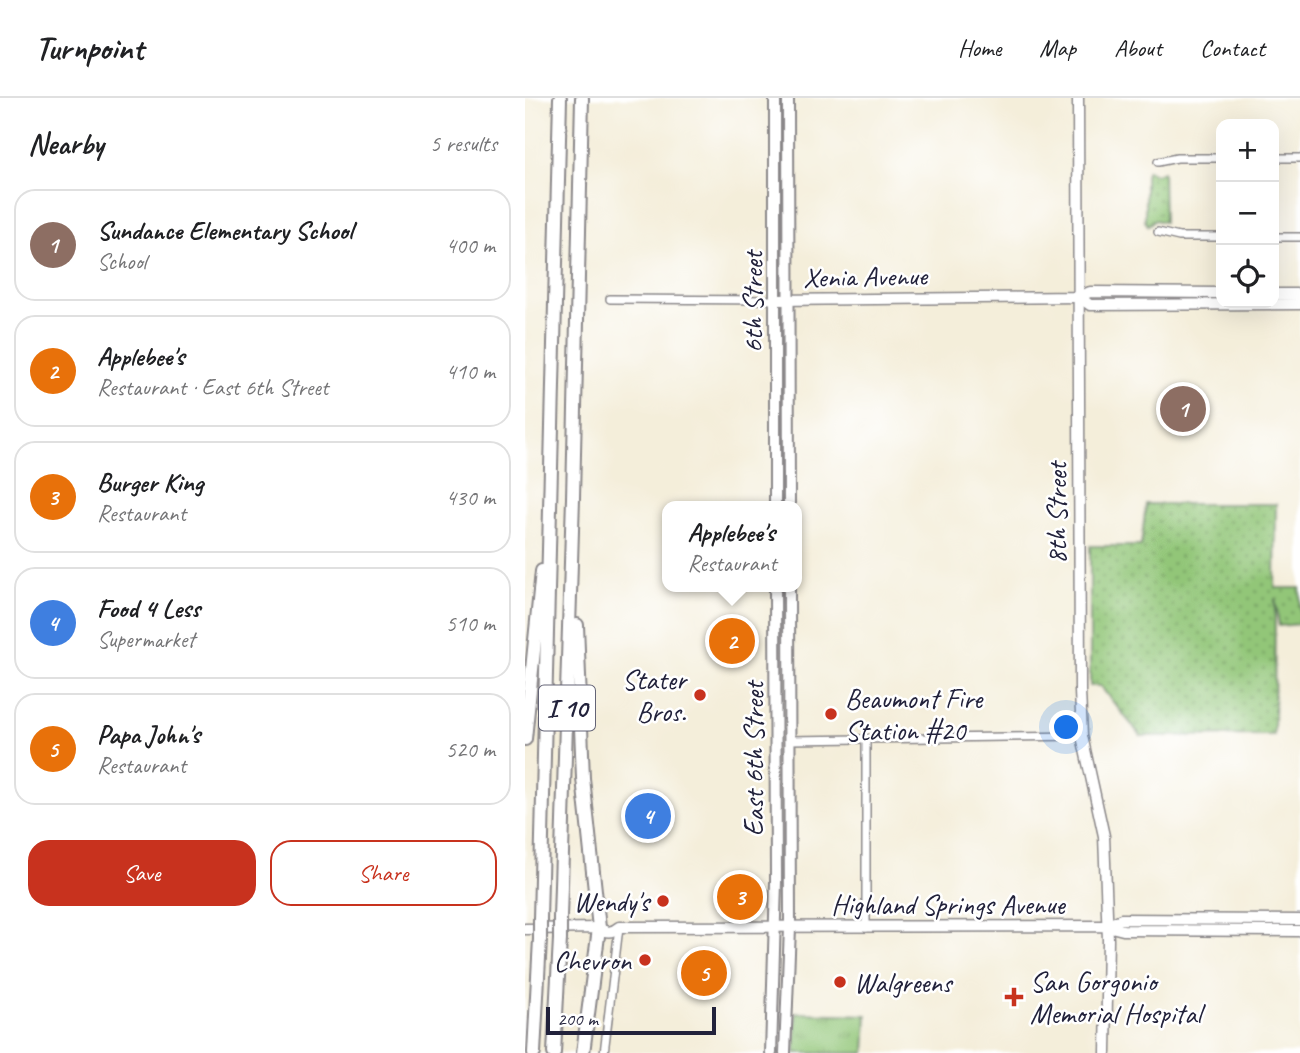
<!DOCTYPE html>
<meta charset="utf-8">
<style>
:root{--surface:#fff;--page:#f2f2f2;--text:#202124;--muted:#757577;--line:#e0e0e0;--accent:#c8321e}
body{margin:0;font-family:Caveat,sans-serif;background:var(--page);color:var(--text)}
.controls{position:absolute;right:21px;top:21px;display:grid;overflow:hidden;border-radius:14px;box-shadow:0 7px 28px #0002}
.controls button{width:63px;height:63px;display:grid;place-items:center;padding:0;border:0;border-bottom:2px solid var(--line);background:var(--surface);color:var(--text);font:35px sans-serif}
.scale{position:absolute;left:21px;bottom:18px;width:170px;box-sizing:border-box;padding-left:7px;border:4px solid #22223b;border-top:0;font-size:19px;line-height:24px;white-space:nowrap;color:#22223b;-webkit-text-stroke:5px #fff;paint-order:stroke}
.you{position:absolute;left:542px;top:630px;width:24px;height:24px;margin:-18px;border:5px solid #fff;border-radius:50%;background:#1a73e8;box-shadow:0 0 0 10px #1a73e833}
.badge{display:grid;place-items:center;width:46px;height:46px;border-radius:50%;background:var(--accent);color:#fff;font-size:23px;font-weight:700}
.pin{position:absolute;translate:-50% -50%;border:4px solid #fff;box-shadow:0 2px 7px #0006}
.popup{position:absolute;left:137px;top:403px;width:140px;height:91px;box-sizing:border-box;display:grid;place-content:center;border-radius:14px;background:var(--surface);filter:drop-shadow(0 2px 5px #0005);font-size:23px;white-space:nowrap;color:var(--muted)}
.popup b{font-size:26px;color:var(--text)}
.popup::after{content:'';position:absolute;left:50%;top:100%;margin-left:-14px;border:14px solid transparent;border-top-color:var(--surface)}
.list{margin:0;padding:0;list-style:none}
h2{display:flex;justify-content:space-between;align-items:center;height:91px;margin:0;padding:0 28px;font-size:30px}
h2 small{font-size:23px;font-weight:400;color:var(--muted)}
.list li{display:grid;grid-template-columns:46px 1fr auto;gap:21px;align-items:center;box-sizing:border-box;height:112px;margin:0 14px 14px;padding:0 14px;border:2px solid var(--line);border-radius:21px}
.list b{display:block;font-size:26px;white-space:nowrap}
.list p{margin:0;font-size:23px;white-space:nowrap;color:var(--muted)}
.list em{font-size:23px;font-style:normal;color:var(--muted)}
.actions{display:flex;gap:14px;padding:21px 28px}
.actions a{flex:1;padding:16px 0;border:2px solid var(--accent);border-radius:21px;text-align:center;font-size:24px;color:var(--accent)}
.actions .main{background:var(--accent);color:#fff}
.icon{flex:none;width:38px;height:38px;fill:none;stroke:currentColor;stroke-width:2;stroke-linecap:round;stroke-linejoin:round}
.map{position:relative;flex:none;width:775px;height:955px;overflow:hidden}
header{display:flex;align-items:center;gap:42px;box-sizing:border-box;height:98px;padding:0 35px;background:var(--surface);border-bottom:2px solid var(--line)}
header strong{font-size:33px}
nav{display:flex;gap:38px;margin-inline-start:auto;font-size:24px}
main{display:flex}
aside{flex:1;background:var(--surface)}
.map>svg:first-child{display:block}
.grass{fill:url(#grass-tufts);stroke:#5a745a;stroke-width:2}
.park{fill:url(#park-dots);stroke:#5a745a;stroke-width:2}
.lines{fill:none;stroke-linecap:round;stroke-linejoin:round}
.street-casing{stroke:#8b888a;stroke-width:10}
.secondary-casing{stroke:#8b888a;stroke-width:13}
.primary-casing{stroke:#8b888a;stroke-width:14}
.highway-casing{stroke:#8b888a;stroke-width:16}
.street{stroke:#fff;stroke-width:7}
.secondary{stroke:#fff;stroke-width:10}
.primary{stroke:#fff;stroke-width:10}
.highway{stroke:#fff;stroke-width:12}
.highway-bridge-casing{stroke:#8b888a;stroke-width:16;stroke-linecap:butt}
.highway-bridge{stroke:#fff;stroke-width:12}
.poi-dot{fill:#c8321e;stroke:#fff;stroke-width:2.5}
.labels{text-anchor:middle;stroke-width:5;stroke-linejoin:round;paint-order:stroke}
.shield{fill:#fff;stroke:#646476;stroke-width:2}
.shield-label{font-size:26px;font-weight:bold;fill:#22223b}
.street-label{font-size:28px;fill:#22223b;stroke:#fff}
.poi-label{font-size:28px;fill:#22223b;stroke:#fff;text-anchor:end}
</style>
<header>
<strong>Turnpoint</strong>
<nav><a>Home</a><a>Map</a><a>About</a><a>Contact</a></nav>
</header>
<main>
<aside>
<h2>Nearby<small>5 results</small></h2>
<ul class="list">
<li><span class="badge" style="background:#8d6e63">1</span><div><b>Sundance Elementary School</b><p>School</p></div><em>400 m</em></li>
<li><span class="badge" style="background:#e8710a">2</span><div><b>Applebee's</b><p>Restaurant · East 6th Street</p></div><em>410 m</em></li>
<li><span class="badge" style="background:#e8710a">3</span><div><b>Burger King</b><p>Restaurant</p></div><em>430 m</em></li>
<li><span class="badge" style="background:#3f7fe0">4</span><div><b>Food 4 Less</b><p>Supermarket</p></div><em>510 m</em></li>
<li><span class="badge" style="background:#e8710a">5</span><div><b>Papa John's</b><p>Restaurant</p></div><em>520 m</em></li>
</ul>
<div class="actions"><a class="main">Save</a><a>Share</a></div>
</aside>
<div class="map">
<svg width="775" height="955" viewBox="0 0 775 955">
<defs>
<pattern id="grass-tufts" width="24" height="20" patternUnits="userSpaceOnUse" patternTransform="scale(1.75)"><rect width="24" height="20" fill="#92c678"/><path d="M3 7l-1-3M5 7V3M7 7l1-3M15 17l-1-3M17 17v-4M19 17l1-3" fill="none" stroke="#77a064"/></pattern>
<pattern id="park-dots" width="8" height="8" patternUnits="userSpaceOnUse" patternTransform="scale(1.75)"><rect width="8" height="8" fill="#92c678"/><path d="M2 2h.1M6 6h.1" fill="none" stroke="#77a064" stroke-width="1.8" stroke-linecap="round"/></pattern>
</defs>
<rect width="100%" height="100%" fill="#fff"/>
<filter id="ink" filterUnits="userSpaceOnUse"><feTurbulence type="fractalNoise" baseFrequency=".0143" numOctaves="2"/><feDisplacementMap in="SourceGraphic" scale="14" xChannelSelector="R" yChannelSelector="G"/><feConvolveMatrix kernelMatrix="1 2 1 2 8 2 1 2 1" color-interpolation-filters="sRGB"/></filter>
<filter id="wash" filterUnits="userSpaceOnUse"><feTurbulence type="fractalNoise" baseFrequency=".00686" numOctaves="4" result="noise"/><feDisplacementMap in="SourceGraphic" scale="28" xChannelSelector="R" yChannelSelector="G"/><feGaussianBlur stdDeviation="1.57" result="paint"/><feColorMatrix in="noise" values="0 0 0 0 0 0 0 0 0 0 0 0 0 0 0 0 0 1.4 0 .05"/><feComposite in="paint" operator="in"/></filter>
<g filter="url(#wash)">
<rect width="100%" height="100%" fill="#f4eeda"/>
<polygon class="grass" points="271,915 342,917 340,955 270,955"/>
<g class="park">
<polygon points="623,72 630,76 638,74 639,124 630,122 623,127 620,123 620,76"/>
<polygon points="621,406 751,406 750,490 775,490 775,526 754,528 750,500 749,637 616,638 575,588 565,588 565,448 616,448"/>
</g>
</g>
<g filter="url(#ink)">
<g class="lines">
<g class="street-casing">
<g id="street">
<polyline points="749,60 775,60"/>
<polyline points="633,64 652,60 696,60"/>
<polyline points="633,134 654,139 696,139"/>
<polyline points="749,139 775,139"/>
<polyline points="85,201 250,202"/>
<polyline points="264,642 557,638"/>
<polyline points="341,830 341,640"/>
<polyline points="79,955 94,829"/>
</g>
</g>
<g class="secondary-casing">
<g id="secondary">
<polyline points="553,0 555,593 557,638 579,738 583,842 581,955"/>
<polyline points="749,196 775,196"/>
<polyline points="554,199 565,207 775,206"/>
<polyline points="250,202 554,199 565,194 696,195"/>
<polyline points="582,828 596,821 775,822"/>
<path d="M0 831 74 830C81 835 87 835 94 829L582 828 598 832 775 833"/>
</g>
</g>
<g class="primary-casing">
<g id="primary">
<polyline points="263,0 264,408"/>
<polyline points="250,408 250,0"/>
<polyline points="246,955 251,784 250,489"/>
<polyline points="260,955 265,830 264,489"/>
</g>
</g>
<g class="highway-casing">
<g id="highway">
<polyline points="52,527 58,680 74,830 58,955"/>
<polyline points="0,641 17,473"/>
<polyline points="35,820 48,400 57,0"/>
<polyline points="15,821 35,0"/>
<polyline points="9,955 15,841"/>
<polyline points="29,955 35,841"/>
</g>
</g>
<use href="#street" class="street"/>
<use href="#secondary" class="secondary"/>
<use href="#primary" class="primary"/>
<use href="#highway" class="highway"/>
<g class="highway-bridge-casing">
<g id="highway-bridge">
<polyline points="15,841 15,821"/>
<polyline points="35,841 35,820"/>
</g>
</g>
<use href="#highway-bridge" class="highway-bridge"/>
</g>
</g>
<g class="poi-dot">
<circle cx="175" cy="597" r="7"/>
<circle cx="306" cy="616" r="7"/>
<circle cx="138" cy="803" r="7"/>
<circle cx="120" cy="862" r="7"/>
<circle cx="315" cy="884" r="7"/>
<path d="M485.5 888.5h7v7h7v7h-7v7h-7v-7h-7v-7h7z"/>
</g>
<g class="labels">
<rect class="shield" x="14" y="587.5" width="56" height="45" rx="5"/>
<g class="shield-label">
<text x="42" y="619">I 10</text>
</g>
<g class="street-label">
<text transform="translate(340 178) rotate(-1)" y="10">Xenia Avenue</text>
<text transform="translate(227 204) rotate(-90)" y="10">6th Street</text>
<text transform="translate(531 415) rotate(-90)" y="10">8th Street</text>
<text transform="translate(228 661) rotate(-90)" y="10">East 6th Street</text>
<text x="423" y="816">Highland Springs Avenue</text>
</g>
<g class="poi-label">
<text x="161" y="591">Stater<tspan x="161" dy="32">Bros.</tspan></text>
<text x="320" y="610" text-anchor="start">Beaumont Fire<tspan x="320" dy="32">Station #20</tspan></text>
<text x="124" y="813">Wendy's</text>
<text x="106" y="872">Chevron</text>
<text x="505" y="893" text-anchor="start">San Gorgonio<tspan x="505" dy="32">Memorial Hospital</tspan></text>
<text x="329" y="894" text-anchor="start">Walgreens</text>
</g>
</g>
</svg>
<div class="controls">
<button>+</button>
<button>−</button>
<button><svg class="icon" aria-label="locate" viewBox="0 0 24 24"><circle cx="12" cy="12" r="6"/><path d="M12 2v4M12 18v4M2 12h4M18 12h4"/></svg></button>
</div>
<div class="scale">200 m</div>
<div class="you"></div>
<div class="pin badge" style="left:658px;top:311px;background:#8d6e63">1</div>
<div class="pin badge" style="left:207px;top:543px;background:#e8710a">2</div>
<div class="popup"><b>Applebee's</b>Restaurant</div>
<div class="pin badge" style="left:215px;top:799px;background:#e8710a">3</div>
<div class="pin badge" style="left:123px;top:718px;background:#3f7fe0">4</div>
<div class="pin badge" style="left:179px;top:875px;background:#e8710a">5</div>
</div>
</main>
